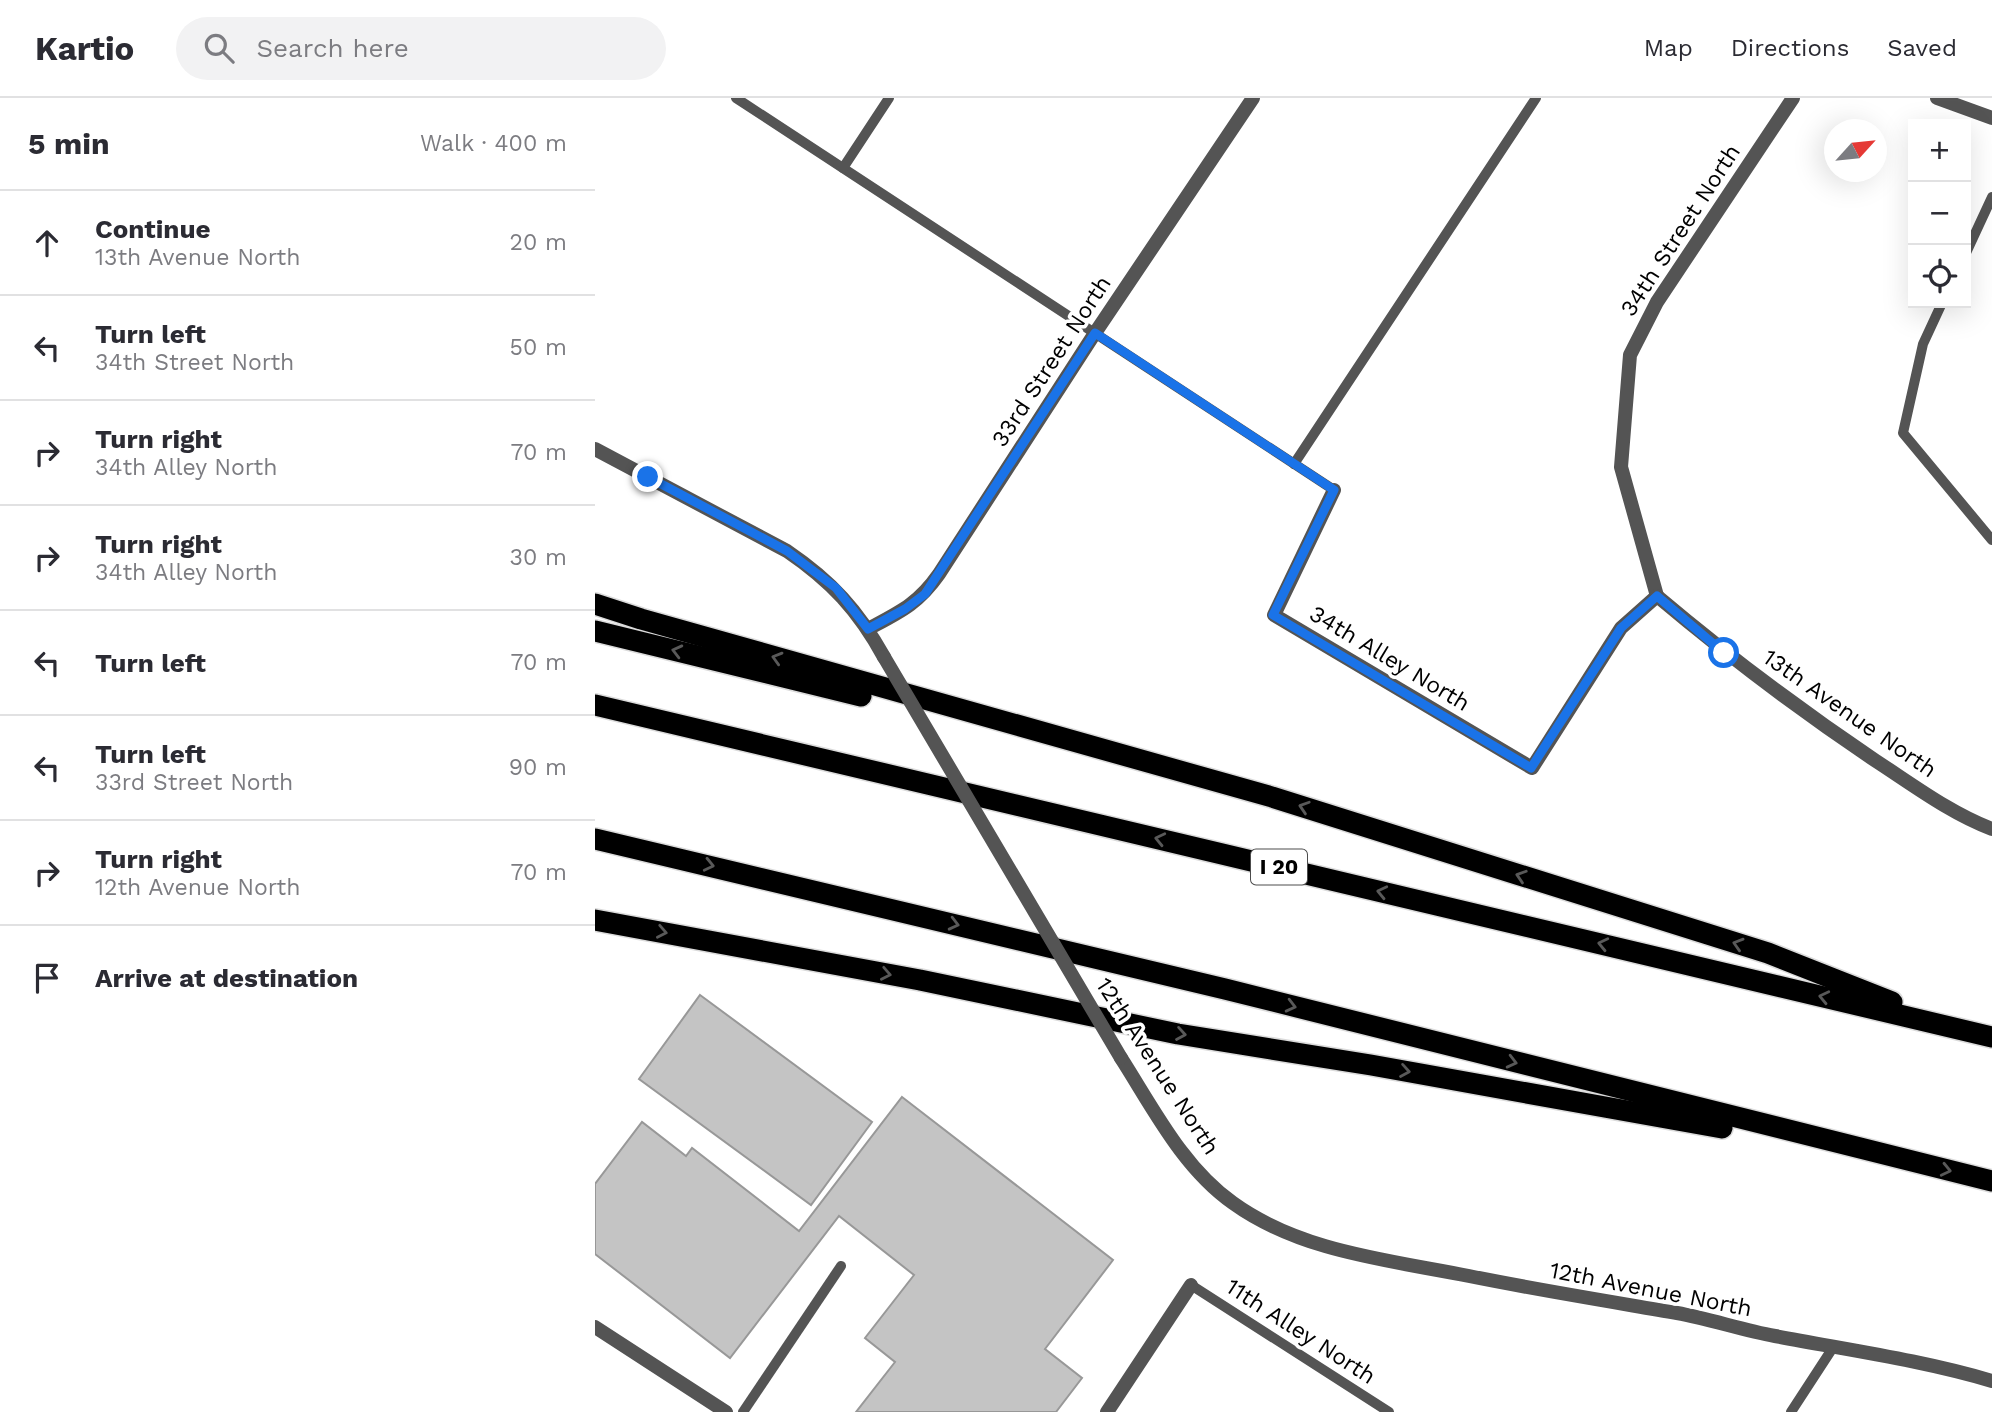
<!DOCTYPE html>
<meta charset="utf-8">
<style>
:root{--surface:#fff;--page:#f2f2f3;--text:#2b2b33;--muted:#7c7c81;--line:#e1e1e2}
body{margin:0;font-family:"Work Sans",sans-serif;background:var(--page);color:var(--text)}
.controls{position:absolute;right:21px;top:21px;display:grid;overflow:hidden;border-radius:0px;box-shadow:0 7px 28px #0002}
.controls button{width:63px;height:63px;display:grid;place-items:center;padding:0;border:0;border-bottom:2px solid var(--line);background:var(--surface);color:var(--text);font:35px sans-serif}
.compass{position:absolute;left:1229px;top:21px;width:63px;height:63px;border-radius:50%;background:var(--surface);box-shadow:0 7px 28px #0002;rotate:63deg}
.stop{position:absolute;width:21px;height:21px;margin:-16px;border:5px solid #1a73e8;border-radius:50%;background:#fff}
.stop.end{background:#1a73e8;border-color:#fff;box-shadow:0 2px 7px #0008}
.list{margin:0;padding:0;list-style:none}
h2{display:flex;justify-content:space-between;align-items:center;height:91px;margin:0;padding:0 28px;font-size:30px}
h2 small{font-size:23px;font-weight:400;color:var(--muted)}
.list li{display:grid;grid-template-columns:46px 1fr auto;gap:21px;align-items:center;box-sizing:border-box;height:105px;padding:0 28px;border-top:2px solid var(--line)}
.list b{display:block;font-size:26px;white-space:nowrap}
.list p{margin:0;font-size:23px;white-space:nowrap;color:var(--muted)}
.list em{font-size:23px;font-style:normal;color:var(--muted)}
.icon{flex:none;width:38px;height:38px;fill:none;stroke:currentColor;stroke-width:2;stroke-linecap:round;stroke-linejoin:round}
.map{position:relative;flex:none;width:1397px;height:1314px;overflow:hidden}
header{display:flex;align-items:center;gap:42px;box-sizing:border-box;height:98px;padding:0 35px;background:var(--surface);border-bottom:2px solid var(--line)}
header strong{font-size:33px}
nav{display:flex;gap:38px;margin-inline-start:auto;font-size:24px}
.search{width:490px;height:63px;background:var(--page);display:flex;align-items:center;gap:18px;box-sizing:border-box;padding:0 24px;border-radius:38px;color:var(--muted);font-size:26px}
main{display:flex}
aside{flex:1;background:var(--surface)}
.map>svg:first-child{display:block}
.building{fill:#c4c4c4;stroke:#989898;stroke-width:2}
.lines{fill:none;stroke-linecap:round;stroke-linejoin:round}
.motorway-casing{stroke:#dbdbdb;stroke-width:24}
.service{stroke:#545454;stroke-width:10}
.minor{stroke:#545454;stroke-width:14}
.tertiary{stroke:#545454;stroke-width:14}
.motorway{stroke:#000;stroke-width:21}
.tertiary-bridge{stroke:#545454;stroke-width:14}
.oneway{stroke:#595959}
.route{stroke:#1a73e8;stroke-width:9}
.labels{text-anchor:middle;stroke-width:7;stroke-linejoin:round;paint-order:stroke}
.shield{fill:#fff;stroke:#4c4c4c;stroke-width:2}
.shield-label{font-size:21px;font-weight:bold;fill:#000}
.street-label{font-size:23px;fill:#000;stroke:#fff}
</style>
<header>
<strong>Kartio</strong>
<div class="search"><svg class="icon" aria-label="search" viewBox="0 0 24 24"><circle cx="10" cy="10" r="6"/><path d="M15 15l6 6"/></svg>Search here</div>
<nav><a>Map</a><a>Directions</a><a>Saved</a></nav>
</header>
<main>
<aside>
<h2>5 min<small>Walk · 400 m</small></h2>
<ul class="list">
<li><svg class="icon" aria-label="ahead" viewBox="0 0 24 24"><path d="M12 20V5M6 11l6-6 6 6"/></svg><div><b>Continue</b><p>13th Avenue North</p></div><em>20 m</em></li>
<li><svg class="icon" aria-label="left" viewBox="0 0 24 24"><path d="M17 20v-9H6M10 6l-5 5 5 5"/></svg><div><b>Turn left</b><p>34th Street North</p></div><em>50 m</em></li>
<li><svg class="icon" aria-label="right" viewBox="0 0 24 24"><path d="M7 20v-9h11M14 6l5 5-5 5"/></svg><div><b>Turn right</b><p>34th Alley North</p></div><em>70 m</em></li>
<li><svg class="icon" aria-label="right" viewBox="0 0 24 24"><path d="M7 20v-9h11M14 6l5 5-5 5"/></svg><div><b>Turn right</b><p>34th Alley North</p></div><em>30 m</em></li>
<li><svg class="icon" aria-label="left" viewBox="0 0 24 24"><path d="M17 20v-9H6M10 6l-5 5 5 5"/></svg><div><b>Turn left</b></div><em>70 m</em></li>
<li><svg class="icon" aria-label="left" viewBox="0 0 24 24"><path d="M17 20v-9H6M10 6l-5 5 5 5"/></svg><div><b>Turn left</b><p>33rd Street North</p></div><em>90 m</em></li>
<li><svg class="icon" aria-label="right" viewBox="0 0 24 24"><path d="M7 20v-9h11M14 6l5 5-5 5"/></svg><div><b>Turn right</b><p>12th Avenue North</p></div><em>70 m</em></li>
<li><svg class="icon" aria-label="arrive" viewBox="0 0 24 24"><path d="M6 21V4h12l-3 4 3 4H6"/></svg><div><b>Arrive at destination</b></div></li>
</ul>
</aside>
<div class="map">
<svg width="1397" height="1314" viewBox="0 0 1397 1314">
<rect width="100%" height="100%" fill="#fff"/>
<g class="building">
<polygon points="105,897 277,1024 216,1107 44,981"/>
<polygon points="307,999 518,1162 450,1251 487,1280 461,1314 261,1314 300,1264 270,1240 319,1177 244,1118 135,1260 0,1156 0,1086 47,1024 91,1058 97,1050 204,1133"/>
</g>
<g class="lines">
<g class="motorway-casing">
<g id="motorway">
<polyline points="0,506 46,521 677,699 1173,855 1297,904"/>
<polyline points="0,533 266,598"/>
<polyline points="0,607 1397,939"/>
<polyline points="0,741 630,891 1397,1083"/>
<polyline points="0,822 325,882 583,936 776,967 1127,1030"/>
</g>
</g>
<g class="service">
<polyline points="141,0 739,392"/>
<polyline points="248,70 294,0"/>
<polyline points="1371,155 1397,99"/>
<polyline points="1347,205 1328,246 1308,335 1397,442"/>
<polyline points="699,366 941,0"/>
<polyline points="596,1187 794,1314"/>
<polyline points="148,1314 246,1168"/>
<polyline points="1196,1314 1239,1248"/>
</g>
<g class="minor">
<polyline points="1342,0 1397,20"/>
<polyline points="739,392 679,517 937,670 1026,530 1062,498"/>
<polyline points="1062,498 1026,369 1035,257 1062,204 1198,0"/>
<path d="M1062 498C1132 557 1205 612 1281 663 1318 687 1355 715 1397 731"/>
<path d="M273 531C305 514 323 506 344 476L500 235 658 0"/>
<polyline points="0,1229 131,1314"/>
<polyline points="512,1314 596,1187"/>
</g>
<g class="tertiary">
<path d="M0 351 192 453C236 483 263 512 289 559"/>
<path d="M526 960C558 1010 588 1070 638 1105 706 1154 794 1162 874 1178 943 1192 1012 1203 1082 1215 1115 1221 1147 1232 1180 1238 1253 1252 1326 1262 1397 1283"/>
</g>
<use href="#motorway" class="motorway"/>
<polyline class="tertiary-bridge" points="289,559 526,960"/>
</g>
<defs><path id="oneway-chevron" d="M-2-3.5L2.5 0L-2 3.5" fill="none" stroke-width="1.6" stroke-linecap="round" stroke-linejoin="round" transform="scale(1.75)"/></defs>
<g class="oneway">
<use href="#oneway-chevron" transform="translate(82 553) rotate(-166)"/>
<use href="#oneway-chevron" transform="translate(182 560) rotate(-164)"/>
<use href="#oneway-chevron" transform="translate(709 709) rotate(-162)"/>
<use href="#oneway-chevron" transform="translate(565 741) rotate(-167)"/>
<use href="#oneway-chevron" transform="translate(114 767) rotate(13)"/>
<use href="#oneway-chevron" transform="translate(926 778) rotate(-162)"/>
<use href="#oneway-chevron" transform="translate(787 794) rotate(-167)"/>
<use href="#oneway-chevron" transform="translate(359 826) rotate(14)"/>
<use href="#oneway-chevron" transform="translate(67 834) rotate(11)"/>
<use href="#oneway-chevron" transform="translate(1008 846) rotate(-167)"/>
<use href="#oneway-chevron" transform="translate(1143 846) rotate(-163)"/>
<use href="#oneway-chevron" transform="translate(291 876) rotate(11)"/>
<use href="#oneway-chevron" transform="translate(1229 899) rotate(-167)"/>
<use href="#oneway-chevron" transform="translate(696 908) rotate(14)"/>
<use href="#oneway-chevron" transform="translate(586 936) rotate(10)"/>
<use href="#oneway-chevron" transform="translate(917 964) rotate(14)"/>
<use href="#oneway-chevron" transform="translate(810 973) rotate(10)"/>
<use href="#oneway-chevron" transform="translate(1351 1072) rotate(13)"/>
</g>
<g class="lines">
<polyline class="route" points="53,379 192,453 241,490 273,531 310,511 330,496 500,235 739,392 678,517 936,670 1026,530 1062,498 1129,555"/>
</g>
<g class="labels">
<rect class="shield" x="656" y="751.5" width="56" height="35" rx="5"/>
<g class="shield-label">
<text x="684" y="776">I 20</text>
</g>
<g class="street-label">
<text transform="translate(1085 132) rotate(-57)" y="8">34th Street North</text>
<text transform="translate(456 263) rotate(-57)" y="8">33rd Street North</text>
<text transform="translate(795 560) rotate(31)" y="8">34th Alley North</text>
<text transform="translate(1255 615) rotate(35)" y="8">13th Avenue North</text>
<text transform="translate(563 968) rotate(57)" y="8">12th Avenue North</text>
<text transform="translate(1056 1191) rotate(11)" y="8">12th Avenue North</text>
<text transform="translate(706 1233) rotate(33)" y="8">11th Alley North</text>
</g>
</g>
</svg>
<div class="controls">
<button>+</button>
<button>−</button>
<button><svg class="icon" aria-label="locate" viewBox="0 0 24 24"><circle cx="12" cy="12" r="6"/><path d="M12 2v4M12 18v4M2 12h4M18 12h4"/></svg></button>
</div>
<svg class="compass" viewBox="-18 -18 36 36"><path d="M0-13l5 13h-10z" fill="#e53935"/><path d="M0 13l5-13h-10z" fill="#7c7c81"/></svg>
<div class="stop" style="left:1129px;top:555px"></div>
<div class="stop end" style="left:53px;top:379px"></div>
</div>
</main>
